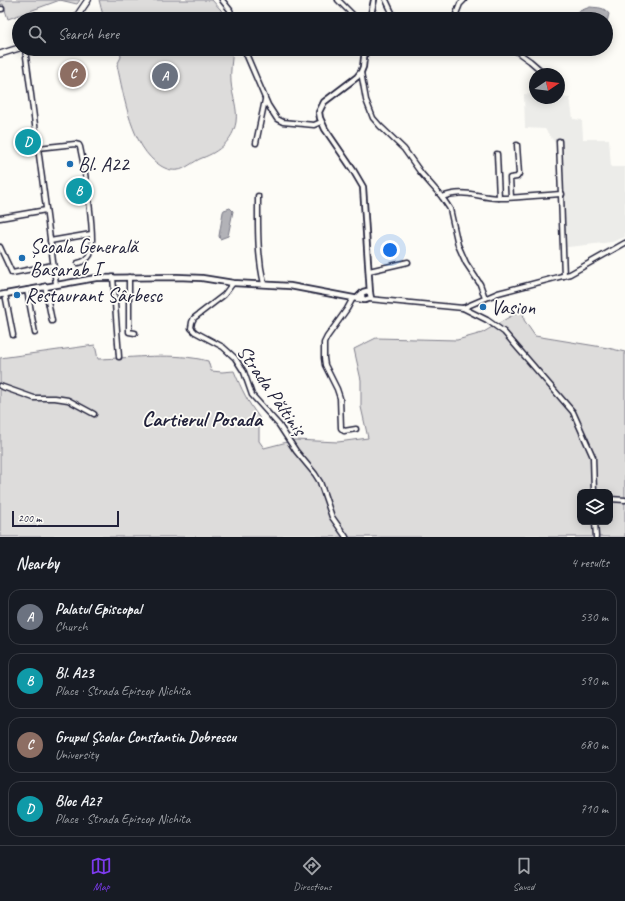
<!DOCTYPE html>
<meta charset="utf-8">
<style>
:root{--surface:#171b24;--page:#242831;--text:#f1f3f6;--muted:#9ea1a6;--line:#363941;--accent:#7c3aed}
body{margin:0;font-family:Caveat,sans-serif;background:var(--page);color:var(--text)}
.controls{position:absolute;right:12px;bottom:12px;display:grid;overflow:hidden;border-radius:8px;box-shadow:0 2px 10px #0003}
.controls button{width:36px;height:36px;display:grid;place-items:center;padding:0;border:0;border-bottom:1px solid var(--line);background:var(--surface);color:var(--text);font:20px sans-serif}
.compass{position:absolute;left:529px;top:68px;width:36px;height:36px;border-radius:50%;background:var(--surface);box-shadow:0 2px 10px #0003;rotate:77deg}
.scale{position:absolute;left:12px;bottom:10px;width:107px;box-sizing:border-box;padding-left:4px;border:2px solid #22223b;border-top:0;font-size:11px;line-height:14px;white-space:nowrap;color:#22223b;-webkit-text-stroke:3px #fdfcf7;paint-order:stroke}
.you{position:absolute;left:390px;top:250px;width:14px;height:14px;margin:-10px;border:3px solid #fff;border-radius:50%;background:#1a73e8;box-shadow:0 0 0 6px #1a73e833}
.badge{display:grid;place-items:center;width:26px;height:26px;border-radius:50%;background:var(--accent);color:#fff;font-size:13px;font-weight:700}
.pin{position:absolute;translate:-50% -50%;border:2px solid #fff;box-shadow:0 1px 4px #0006}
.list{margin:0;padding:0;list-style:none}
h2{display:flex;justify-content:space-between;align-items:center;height:52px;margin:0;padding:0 16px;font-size:17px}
h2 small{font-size:13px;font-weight:400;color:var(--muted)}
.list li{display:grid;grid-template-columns:26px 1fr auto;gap:12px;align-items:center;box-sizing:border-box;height:56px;margin:0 8px 8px;padding:0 8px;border:1px solid var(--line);border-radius:12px}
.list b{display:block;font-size:15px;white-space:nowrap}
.list p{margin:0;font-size:13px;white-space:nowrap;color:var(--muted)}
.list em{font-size:13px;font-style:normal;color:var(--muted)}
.icon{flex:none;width:22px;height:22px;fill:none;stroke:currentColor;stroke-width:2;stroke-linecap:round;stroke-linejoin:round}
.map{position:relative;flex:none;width:625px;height:537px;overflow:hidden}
.search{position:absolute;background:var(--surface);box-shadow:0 2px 10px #0003;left:12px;right:12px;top:12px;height:44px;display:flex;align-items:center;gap:10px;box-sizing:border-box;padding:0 14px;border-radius:22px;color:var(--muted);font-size:15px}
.sheet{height:308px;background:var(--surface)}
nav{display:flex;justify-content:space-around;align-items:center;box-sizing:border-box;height:56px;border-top:1px solid var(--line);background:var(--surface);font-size:11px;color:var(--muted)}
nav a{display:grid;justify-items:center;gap:2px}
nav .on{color:var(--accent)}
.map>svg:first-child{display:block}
.built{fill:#ecece9}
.green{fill:#dddcdb;stroke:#807f8b;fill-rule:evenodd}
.water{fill:#b2b2b7;stroke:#787885}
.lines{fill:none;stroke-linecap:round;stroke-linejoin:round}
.stream{stroke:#787885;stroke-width:1}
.minor-casing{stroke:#22223b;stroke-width:7}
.tertiary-casing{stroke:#22223b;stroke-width:8}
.secondary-casing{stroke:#22223b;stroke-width:8}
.minor{stroke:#fdfcf7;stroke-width:4}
.tertiary{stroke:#fdfcf7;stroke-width:4.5}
.secondary{stroke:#fdfcf7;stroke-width:5.5}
.poi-dot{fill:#1f6fb2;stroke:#fdfcf7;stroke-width:1.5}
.labels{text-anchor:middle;stroke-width:3.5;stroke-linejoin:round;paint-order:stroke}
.poi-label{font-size:20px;fill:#22223b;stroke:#fdfcf7;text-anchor:start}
.street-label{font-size:20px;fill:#22223b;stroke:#fdfcf7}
.neighbourhood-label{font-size:21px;font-weight:bold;fill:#22223b;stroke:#fdfcf7}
</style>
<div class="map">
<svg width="625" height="537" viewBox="0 0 625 537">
<rect width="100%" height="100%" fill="#fdfcf7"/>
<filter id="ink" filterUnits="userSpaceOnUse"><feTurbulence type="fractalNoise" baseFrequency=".025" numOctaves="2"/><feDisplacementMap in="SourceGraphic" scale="8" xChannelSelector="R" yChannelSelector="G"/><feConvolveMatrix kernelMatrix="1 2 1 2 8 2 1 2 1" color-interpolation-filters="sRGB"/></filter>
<g filter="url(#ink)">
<polygon class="built" points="524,94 535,95 535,98 559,98 559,97 570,98 573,119 582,120 583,139 609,139 611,167 625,167 625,237 612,242 560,248 559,191 555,143 545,129 525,128"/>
<g class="green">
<polygon points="0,0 80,0 77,4 60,0 8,19 3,4 0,5"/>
<polygon points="99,0 212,0 221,10 226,19 104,19"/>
<path d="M120 49H233C232 60 230 71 231 82 232 96 238 108 236 122 233 140 219 152 202 158 194 161 184 170 178 170 172 171 166 169 161 166 131 148 124 96 117 65L121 57Z"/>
<path d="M523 309 524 320 535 336 608 348 625 352V537H0V358L95 345 98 359C133 358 174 352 208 361L211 371 222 372 234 371C241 388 248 403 259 417V441L264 448 295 440 338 442 368 438 361 407V380L354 349 376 338 457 340 482 333ZM580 492H610V522H580Z"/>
</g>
<g class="water">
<path d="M590 7C599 8 604 7 609 14L606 26V19H565L577 12Z"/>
<polygon points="230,208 233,211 228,236 220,239 219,236 223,212 224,210"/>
</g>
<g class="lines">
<g class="stream">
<polyline points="375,6 383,19"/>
<path d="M407 49C418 54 434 56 445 49"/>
</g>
<g class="minor-casing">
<g id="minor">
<polyline points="222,0 230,10 233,19"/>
<polyline points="338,0 357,19"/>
<polyline points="386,0 395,19"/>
<polyline points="0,9 2,9"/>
<polyline points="454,19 460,4 464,0"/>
<polyline points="25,49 56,284"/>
<polyline points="244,49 268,105 277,119 283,122 314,125 321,122"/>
<polyline points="513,49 530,61 545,74"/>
<polyline points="361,72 366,100 373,118 380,126 404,149 421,173 442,197 450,209 458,245 466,263 480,284 485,298"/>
<polyline points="559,141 564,276"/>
<polyline points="256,143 265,100"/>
<path d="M38 148 75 144 79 145 80 147C84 165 97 242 90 255 87 260 83 262 78 263"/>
<polyline points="497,154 499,198"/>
<path d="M258 196C258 227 257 254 264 284"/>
<path d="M442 197C465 188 478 198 500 198 521 198 541 195 562 194"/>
<polyline points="511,197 510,178 517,177 519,174 517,145"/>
<polyline points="0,218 46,210"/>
<polyline points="50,241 91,234"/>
<polyline points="0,247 12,273 53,265"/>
<polyline points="369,271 408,262"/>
<polyline points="113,277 119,357"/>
<polyline points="129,277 129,332 135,333"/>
<polyline points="233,283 224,295 194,318 192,322 191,328 195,332 223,347 235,358 244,372 252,395 279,425 296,451 315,474 320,482 332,517 346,537"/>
<polyline points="45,286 52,321"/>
<polyline points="27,290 35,333"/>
<polyline points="5,294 13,335"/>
<polyline points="353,298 347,309 327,337 324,343 324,358 325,365 337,389 340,398 341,428 344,431 356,429"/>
<polyline points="369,299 463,308 498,293 570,274 625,243"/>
<polyline points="463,308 487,320 504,332 573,412 593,457 594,492"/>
<polyline points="0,386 34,398 55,398 68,400 94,414"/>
<polyline points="610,499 625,500"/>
<polyline points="595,522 596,537"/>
</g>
</g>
<g class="tertiary-casing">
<g id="tertiary">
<polyline points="370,19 374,0"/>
<polyline points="365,49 363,67 361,72 357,77 324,102 319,112 320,118 325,129 353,170 363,187 370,293"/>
<polyline points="0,295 96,278 177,277 202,278 233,283 290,286 364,300"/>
<polyline points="357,298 363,292 367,291 370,293 371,298 365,300 362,298 362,294"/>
</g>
</g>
<g class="secondary-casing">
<g id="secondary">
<polyline points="75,19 88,0"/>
<polyline points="0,54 19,48"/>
</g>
</g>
<use href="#minor" class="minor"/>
<use href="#tertiary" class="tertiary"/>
<use href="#secondary" class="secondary"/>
</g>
</g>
<g class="poi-dot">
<circle cx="70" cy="164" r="4"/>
<circle cx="22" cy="258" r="4"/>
<circle cx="17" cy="295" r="4"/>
<circle cx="483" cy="307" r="4"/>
</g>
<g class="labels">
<g class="poi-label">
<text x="78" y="171">Bl. A22</text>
<text x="30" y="253">Școala Generală<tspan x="30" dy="23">Basarab I</tspan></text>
<text x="25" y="302">Restaurant Sârbesc</text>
<text x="491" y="314">Vasion</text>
</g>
<g class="street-label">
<text transform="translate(272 390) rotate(55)" y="7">Strada Păltiniș</text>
</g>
<g class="neighbourhood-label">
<text x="202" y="426">Cartierul Posada</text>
</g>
</g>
</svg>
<div class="controls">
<button><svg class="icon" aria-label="layers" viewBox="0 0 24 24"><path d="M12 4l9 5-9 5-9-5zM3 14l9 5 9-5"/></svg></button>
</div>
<svg class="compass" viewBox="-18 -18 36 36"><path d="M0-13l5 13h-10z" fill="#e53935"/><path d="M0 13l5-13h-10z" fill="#9ea1a6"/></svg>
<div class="scale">200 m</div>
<div class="you"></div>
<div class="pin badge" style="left:165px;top:76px;background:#6b7280">A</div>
<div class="pin badge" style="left:79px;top:191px;background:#0f9aa8">B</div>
<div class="pin badge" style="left:73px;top:74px;background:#8d6e63">C</div>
<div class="pin badge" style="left:28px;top:142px;background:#0f9aa8">D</div>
<div class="search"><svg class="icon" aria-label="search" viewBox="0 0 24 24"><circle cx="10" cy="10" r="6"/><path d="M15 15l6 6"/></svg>Search here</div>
</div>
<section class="sheet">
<h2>Nearby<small>4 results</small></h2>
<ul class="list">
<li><span class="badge" style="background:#6b7280">A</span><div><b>Palatul Episcopal</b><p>Church</p></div><em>530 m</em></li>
<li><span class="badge" style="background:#0f9aa8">B</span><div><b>Bl. A23</b><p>Place · Strada Episcop Nichita</p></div><em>590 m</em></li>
<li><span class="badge" style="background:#8d6e63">C</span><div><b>Grupul Școlar Constantin Dobrescu</b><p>University</p></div><em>680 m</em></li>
<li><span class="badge" style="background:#0f9aa8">D</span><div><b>Bloc A27</b><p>Place · Strada Episcop Nichita</p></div><em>710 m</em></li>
</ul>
</section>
<nav>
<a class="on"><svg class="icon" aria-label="map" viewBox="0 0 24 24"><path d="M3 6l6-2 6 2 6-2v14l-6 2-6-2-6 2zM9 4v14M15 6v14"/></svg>Map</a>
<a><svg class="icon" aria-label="directions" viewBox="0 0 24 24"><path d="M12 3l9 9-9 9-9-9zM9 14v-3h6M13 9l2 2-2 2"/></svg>Directions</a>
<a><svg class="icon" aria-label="saved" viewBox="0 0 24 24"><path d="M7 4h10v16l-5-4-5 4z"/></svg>Saved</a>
</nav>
